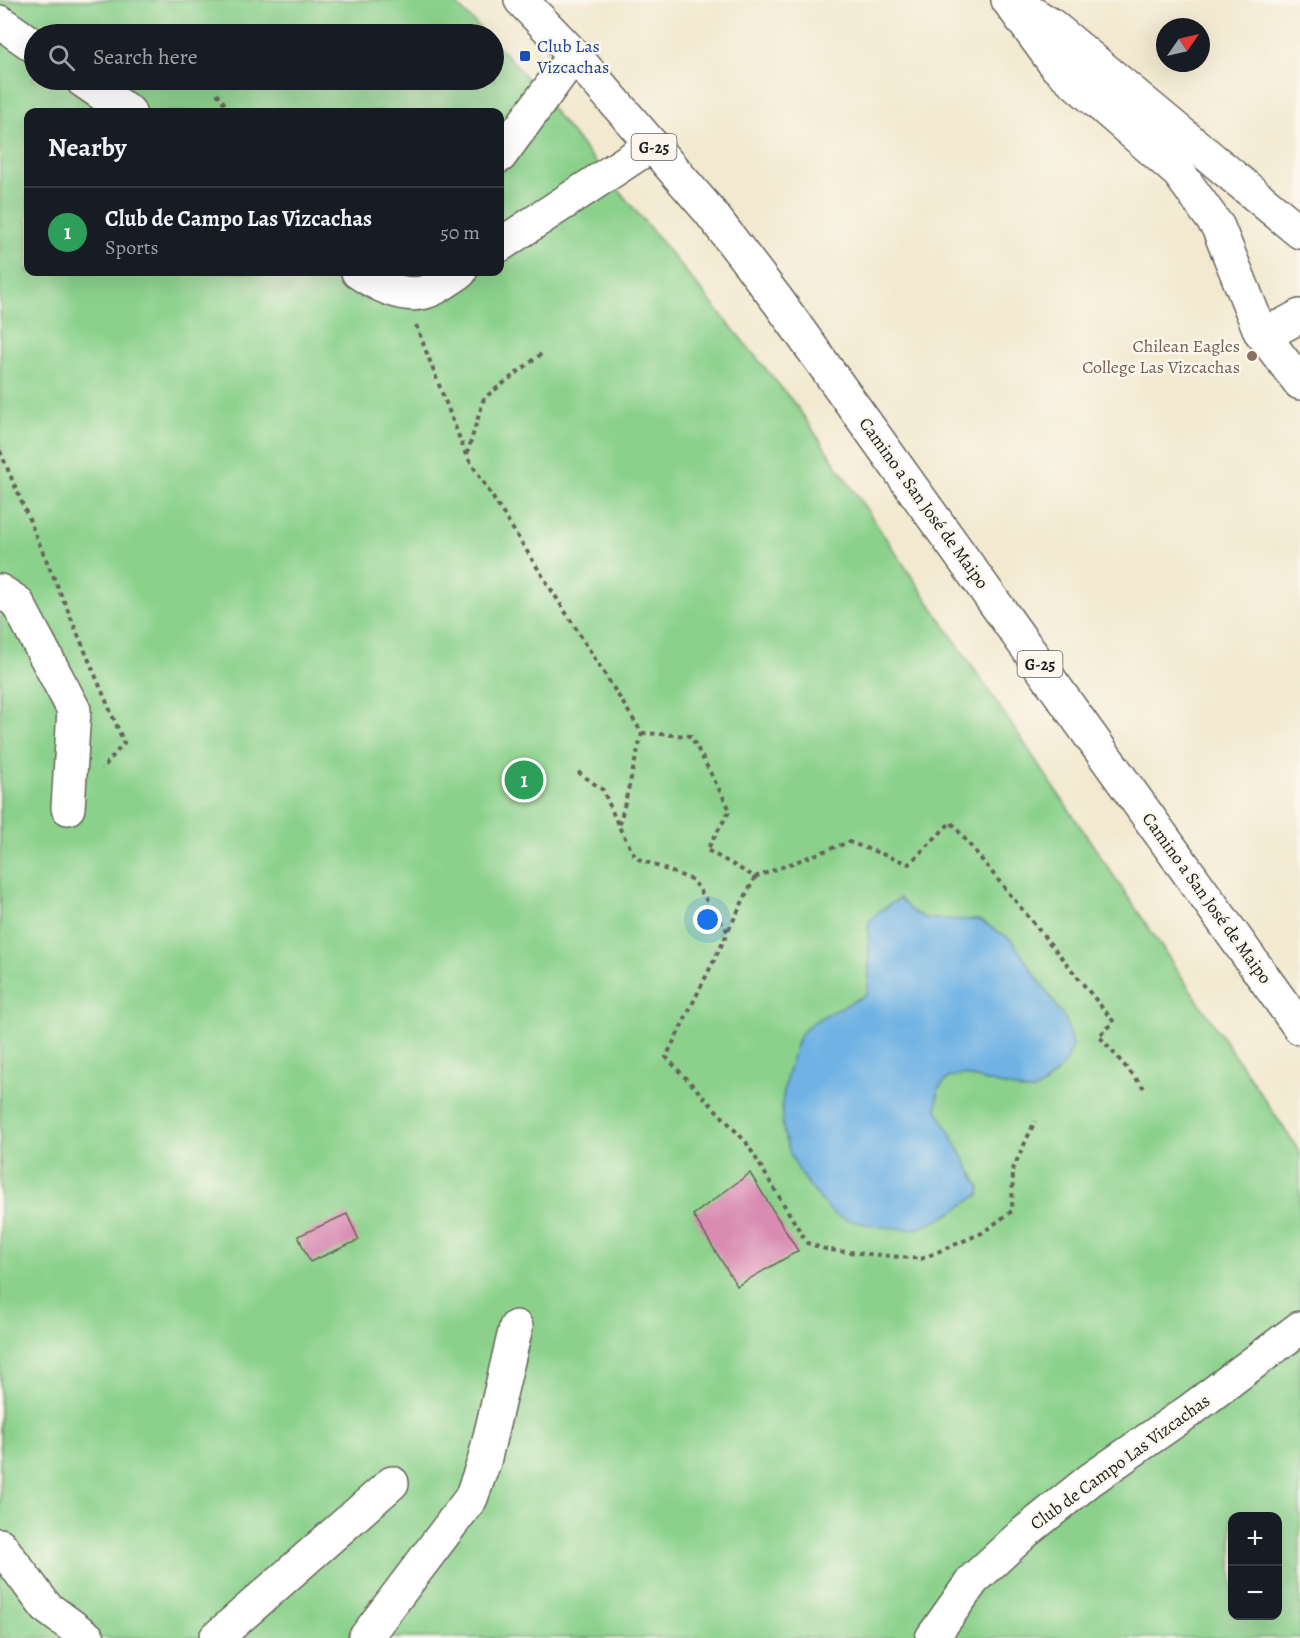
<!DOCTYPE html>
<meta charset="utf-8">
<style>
:root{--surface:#171b24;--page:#20242c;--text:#f1f3f6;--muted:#9ea1a6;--line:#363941;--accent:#7c3aed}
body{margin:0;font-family:Alegreya,serif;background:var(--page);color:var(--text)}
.controls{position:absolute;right:18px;bottom:18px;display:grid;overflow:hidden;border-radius:12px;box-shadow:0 6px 24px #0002}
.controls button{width:54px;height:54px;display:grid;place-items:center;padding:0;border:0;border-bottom:2px solid var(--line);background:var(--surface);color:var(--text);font:30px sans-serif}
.compass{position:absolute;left:1156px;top:18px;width:54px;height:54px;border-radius:50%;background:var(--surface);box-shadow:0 6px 24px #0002;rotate:56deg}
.you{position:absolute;left:708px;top:920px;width:21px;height:21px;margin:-15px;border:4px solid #fff;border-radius:50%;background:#1a73e8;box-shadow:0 0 0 9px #1a73e833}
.badge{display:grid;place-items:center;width:39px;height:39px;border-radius:50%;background:var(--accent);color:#fff;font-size:20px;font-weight:700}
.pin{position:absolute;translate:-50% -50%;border:3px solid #fff;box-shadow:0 2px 6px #0006}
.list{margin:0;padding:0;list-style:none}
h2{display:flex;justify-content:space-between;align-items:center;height:78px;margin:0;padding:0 24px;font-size:26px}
h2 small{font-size:20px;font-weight:400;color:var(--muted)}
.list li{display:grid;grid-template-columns:39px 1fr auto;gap:18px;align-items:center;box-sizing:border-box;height:90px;padding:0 24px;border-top:2px solid var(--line)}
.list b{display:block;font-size:22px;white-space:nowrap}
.list p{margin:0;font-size:20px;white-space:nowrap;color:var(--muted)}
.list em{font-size:20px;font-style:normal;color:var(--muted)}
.icon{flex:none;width:33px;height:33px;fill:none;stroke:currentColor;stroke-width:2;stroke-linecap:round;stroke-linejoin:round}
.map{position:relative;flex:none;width:1300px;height:1638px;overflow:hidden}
.search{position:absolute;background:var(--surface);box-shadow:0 6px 24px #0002;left:24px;top:24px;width:480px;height:66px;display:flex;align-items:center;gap:15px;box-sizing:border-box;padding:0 21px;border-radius:33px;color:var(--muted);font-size:22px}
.panel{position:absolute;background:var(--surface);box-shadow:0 6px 24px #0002;left:24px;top:108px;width:480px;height:168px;border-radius:12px}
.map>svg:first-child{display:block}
.green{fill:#8bd18c;stroke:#547654;stroke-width:1.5;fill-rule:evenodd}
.water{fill:#6fb2e4;stroke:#466780;stroke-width:1.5}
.building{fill:#d98bb2}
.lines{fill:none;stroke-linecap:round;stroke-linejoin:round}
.minor-casing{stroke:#67645b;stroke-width:36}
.major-casing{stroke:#67645b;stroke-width:36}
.path{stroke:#67645b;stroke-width:4;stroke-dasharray:4.5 4.5;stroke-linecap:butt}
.minor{stroke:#fff;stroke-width:33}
.major{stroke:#fff;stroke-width:33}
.transit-dot{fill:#1a4fb4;stroke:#fbf7ec;stroke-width:2}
.education-dot{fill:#8d6e63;stroke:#fbf7ec;stroke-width:2}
.labels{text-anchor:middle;stroke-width:5;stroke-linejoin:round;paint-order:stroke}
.shield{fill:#fbf7ec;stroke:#5f5e5a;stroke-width:1.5}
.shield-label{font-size:16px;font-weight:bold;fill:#1c1c1c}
.transit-label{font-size:18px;fill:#164399;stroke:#fbf7ec;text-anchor:start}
.education-label{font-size:18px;fill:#785e54;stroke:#fbf7ec;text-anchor:end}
.street-label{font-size:18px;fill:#1c1c1c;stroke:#fbf7ec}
</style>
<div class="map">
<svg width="1300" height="1638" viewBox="0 0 1300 1638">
<rect width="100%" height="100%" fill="#fbf7ec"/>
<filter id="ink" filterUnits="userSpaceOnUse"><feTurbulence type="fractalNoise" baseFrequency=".0167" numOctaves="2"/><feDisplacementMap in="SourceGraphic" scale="12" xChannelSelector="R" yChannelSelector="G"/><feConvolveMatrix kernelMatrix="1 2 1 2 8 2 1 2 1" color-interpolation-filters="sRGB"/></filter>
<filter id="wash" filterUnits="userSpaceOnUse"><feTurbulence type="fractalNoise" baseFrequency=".008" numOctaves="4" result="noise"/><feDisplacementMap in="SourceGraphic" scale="24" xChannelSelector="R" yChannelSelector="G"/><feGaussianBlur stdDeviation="1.35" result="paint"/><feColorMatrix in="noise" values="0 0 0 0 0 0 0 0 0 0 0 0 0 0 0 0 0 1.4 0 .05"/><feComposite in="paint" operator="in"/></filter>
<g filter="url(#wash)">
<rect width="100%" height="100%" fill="#f3e9d0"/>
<path class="green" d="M0 0H452L486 34H34V80H494V42L514 63 798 408 1300 1152V1638H0ZM28 112H500V272H28ZM1232 1516H1278V1616H1232Z"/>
<path class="water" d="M900 898 911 911 928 919 979 920 1011 939 1066 1020 1072 1047 1066 1063 1045 1084 1034 1091H1026L972 1077 963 1075 948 1078 938 1089 937 1109 980 1188 979 1195C959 1207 933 1228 910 1229 893 1229 847 1223 834 1214 828 1210 822 1200 816 1194 779 1151 774 1112 792 1059 795 1051 796 1040 801 1034 814 1016 848 1006 867 994 872 971 867 946 869 922L879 911Z"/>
<g id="blocks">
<g class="building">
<polygon points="750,1173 798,1251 737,1286 693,1215"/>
<polygon points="347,1214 359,1240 310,1262 298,1236"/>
</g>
</g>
</g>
<g filter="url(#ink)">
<use href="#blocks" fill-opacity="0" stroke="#67645b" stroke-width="1.5"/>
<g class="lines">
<g class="minor-casing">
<g id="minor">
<polyline points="1008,0 1057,67 1179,173 1218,227 1260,331 1300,383"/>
<polyline points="1022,7 1051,25 1300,232"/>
<polyline points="0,22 34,46"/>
<polyline points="82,80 129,112"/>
<polyline points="500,156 574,55"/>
<polyline points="500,245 652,145"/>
<path d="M358 272C376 284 405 300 428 291 439 288 450 278 460 272"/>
<polyline points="1260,331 1282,326 1300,316"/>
<polyline points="0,591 17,602 74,710 68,808"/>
<polyline points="0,1545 46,1607 88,1638"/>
<polyline points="216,1638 392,1483"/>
<polyline points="365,1638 471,1498 484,1462 516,1327"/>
<polyline points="932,1638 973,1580 1024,1533 1090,1480 1192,1409 1300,1328"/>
</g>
</g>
<g class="major-casing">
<polyline id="major" points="521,0 574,55 710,212 778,301 1300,1028"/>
</g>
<g class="path">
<polyline points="217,93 230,112"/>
<polyline points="416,325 466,455 642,733 619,827"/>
<polyline points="0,451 124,743 102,769"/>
<polyline points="467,454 484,398 544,352"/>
<polyline points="642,733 691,736 730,810 707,850 755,877 728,931"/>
<polyline points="578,772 603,790 619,827 636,858 693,880 728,932 666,1057 746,1142 807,1243 828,1250 921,1259 982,1233 1012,1211 1013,1169 1035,1121"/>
<polyline points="755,877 849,842 909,864 951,822 1114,1022 1099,1036 1144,1088"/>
</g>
<use href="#minor" class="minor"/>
<use href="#major" class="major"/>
</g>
</g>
<rect class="transit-dot" x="519" y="50" width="12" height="12" rx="3"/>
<circle class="education-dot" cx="1252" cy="356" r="6"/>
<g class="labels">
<g class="shield">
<rect x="631.5" y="134" width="45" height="26" rx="4.5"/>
<rect x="1017.5" y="651" width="45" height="26" rx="4.5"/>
</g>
<g class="shield-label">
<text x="654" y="153">G-25</text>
<text x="1040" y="670">G-25</text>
</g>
<g class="transit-label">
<text x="537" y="52">Club Las<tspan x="537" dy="21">Vizcachas</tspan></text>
</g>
<g class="education-label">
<text x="1240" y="352">Chilean Eagles<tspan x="1240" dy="21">College Las Vizcachas</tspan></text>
</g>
<g class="street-label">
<text transform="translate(924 503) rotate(54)" y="6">Camino a San José de Maipo</text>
<text transform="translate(1207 898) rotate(54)" y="6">Camino a San José de Maipo</text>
<text transform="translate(1120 1462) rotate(-36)" y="6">Club de Campo Las Vizcachas</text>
</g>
</g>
</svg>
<div class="controls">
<button>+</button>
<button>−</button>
</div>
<svg class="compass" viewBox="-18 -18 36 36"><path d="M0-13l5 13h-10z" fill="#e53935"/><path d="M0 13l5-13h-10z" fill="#9ea1a6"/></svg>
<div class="you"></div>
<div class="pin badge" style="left:524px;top:780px;background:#2e9e5b">1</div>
<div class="search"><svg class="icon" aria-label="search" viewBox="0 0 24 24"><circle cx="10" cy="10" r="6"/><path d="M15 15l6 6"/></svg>Search here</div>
<section class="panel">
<h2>Nearby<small></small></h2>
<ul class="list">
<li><span class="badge" style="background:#2e9e5b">1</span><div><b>Club de Campo Las Vizcachas</b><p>Sports</p></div><em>50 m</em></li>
</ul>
</section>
</div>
